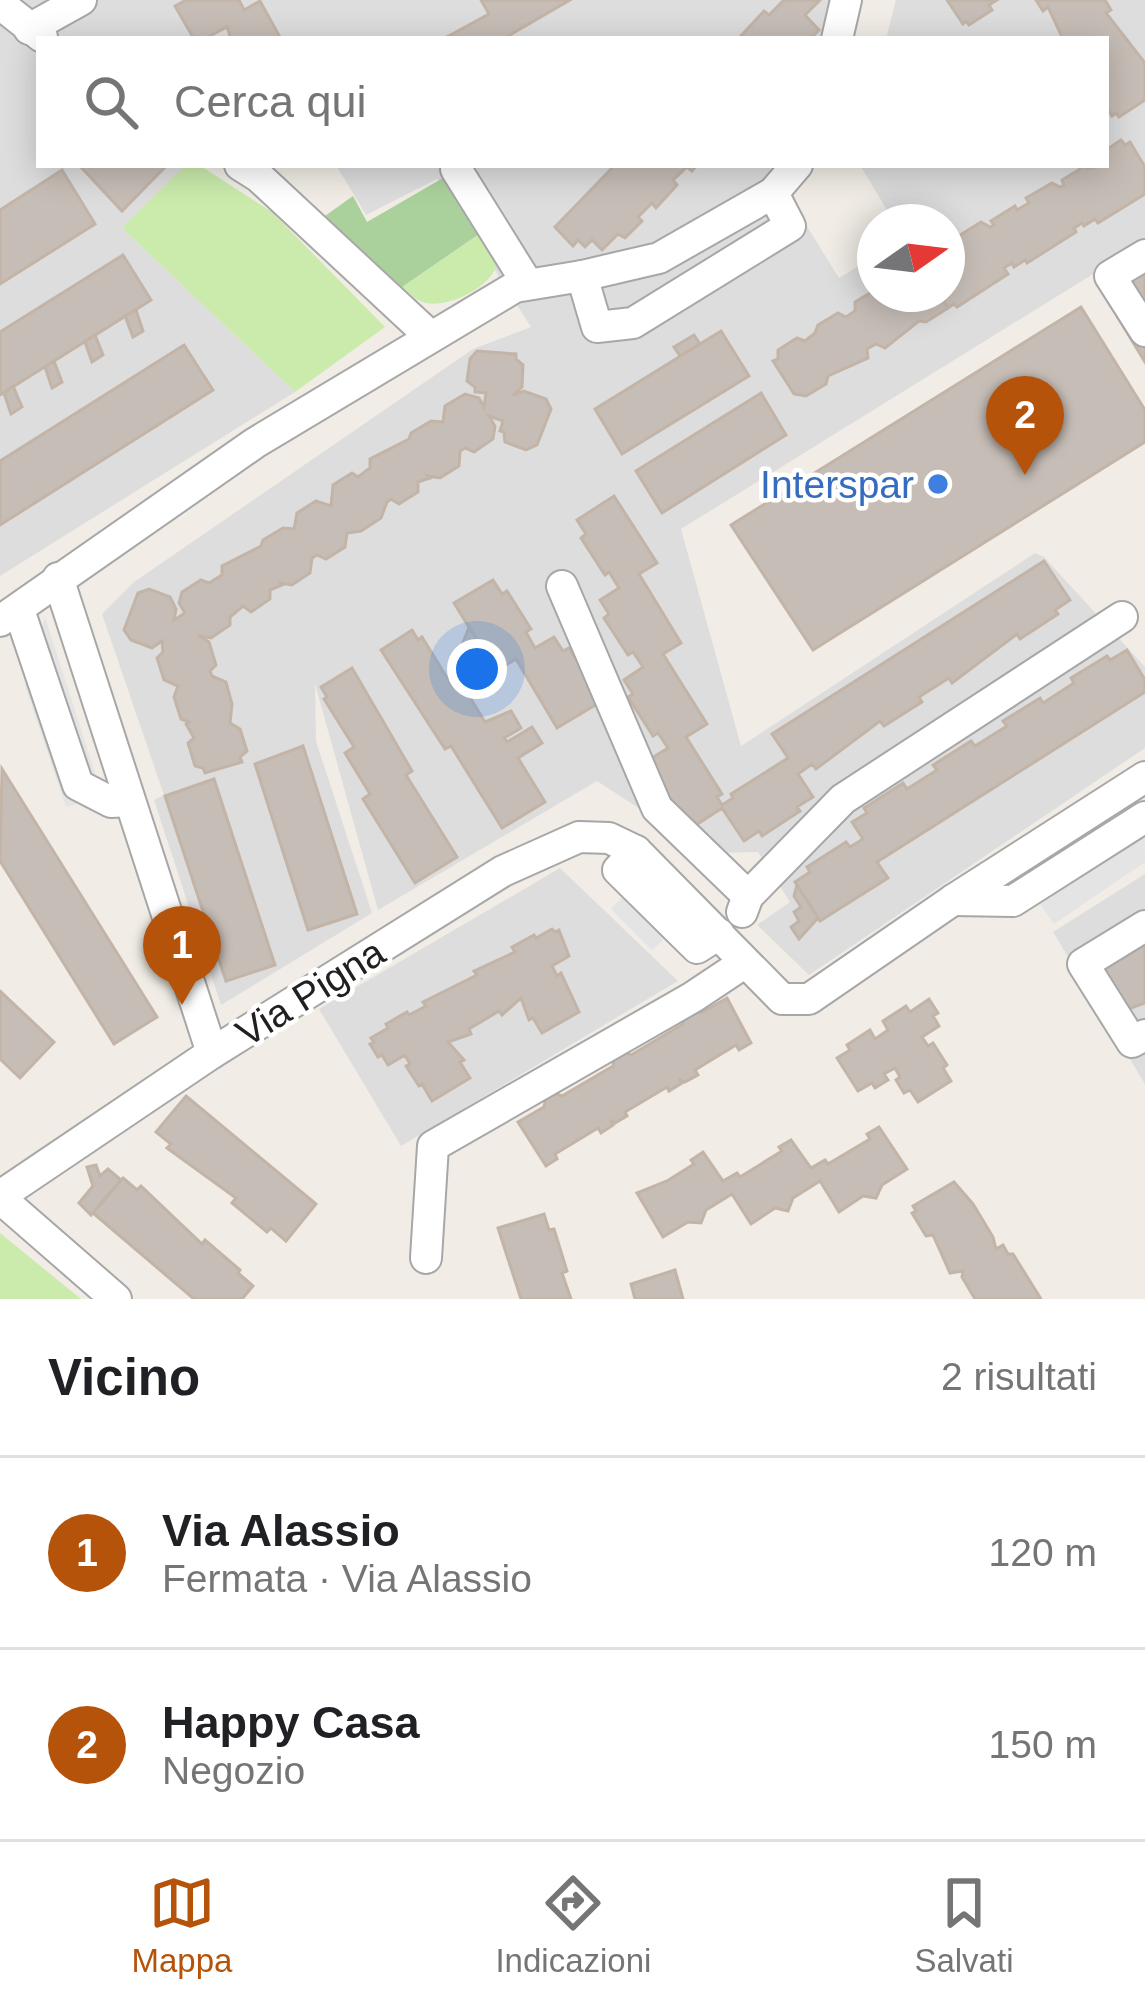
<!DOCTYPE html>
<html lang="it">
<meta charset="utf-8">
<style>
:root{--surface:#fff;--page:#f6f6f6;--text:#202124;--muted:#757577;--line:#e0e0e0;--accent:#b45309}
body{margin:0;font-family:Arial,sans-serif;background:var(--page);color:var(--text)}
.compass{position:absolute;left:857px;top:204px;width:108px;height:108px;border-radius:50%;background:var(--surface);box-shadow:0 6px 30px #0003;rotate:76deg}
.you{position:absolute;left:477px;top:669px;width:42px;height:42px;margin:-30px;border:9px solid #fff;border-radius:50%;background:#1a73e8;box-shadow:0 0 0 18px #1a73e833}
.badge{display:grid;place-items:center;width:78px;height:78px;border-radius:50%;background:var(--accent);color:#fff;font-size:39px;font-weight:700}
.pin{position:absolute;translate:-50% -99px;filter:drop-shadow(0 3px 6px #0008)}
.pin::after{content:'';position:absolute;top:63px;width:42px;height:36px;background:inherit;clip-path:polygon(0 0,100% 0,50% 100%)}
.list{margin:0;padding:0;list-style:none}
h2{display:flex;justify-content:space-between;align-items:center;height:156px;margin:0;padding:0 48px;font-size:51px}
h2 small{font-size:39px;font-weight:400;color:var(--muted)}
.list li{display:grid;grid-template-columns:78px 1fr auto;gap:36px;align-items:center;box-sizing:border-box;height:192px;padding:0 48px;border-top:3px solid var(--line)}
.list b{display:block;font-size:45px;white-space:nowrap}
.list p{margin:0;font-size:39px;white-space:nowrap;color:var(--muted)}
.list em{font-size:39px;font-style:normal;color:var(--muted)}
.icon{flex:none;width:66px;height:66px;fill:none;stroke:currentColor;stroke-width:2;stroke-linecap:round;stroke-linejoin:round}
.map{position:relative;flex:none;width:1145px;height:1299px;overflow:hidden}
.search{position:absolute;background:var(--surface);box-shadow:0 6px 30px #0003;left:36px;right:36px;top:36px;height:132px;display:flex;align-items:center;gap:30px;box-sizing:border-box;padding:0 42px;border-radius:0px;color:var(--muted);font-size:45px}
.sheet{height:540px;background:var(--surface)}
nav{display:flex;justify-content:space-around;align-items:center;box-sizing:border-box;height:168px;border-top:3px solid var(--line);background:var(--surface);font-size:33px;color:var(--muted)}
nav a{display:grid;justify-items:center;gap:6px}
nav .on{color:var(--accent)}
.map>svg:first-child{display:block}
.residential{fill:#dedddd}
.grass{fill:#caebac}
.forest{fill:#aad19b}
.parking{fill:#e4e4e4}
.building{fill:#c6bdb6;stroke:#c3b4a8;stroke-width:3}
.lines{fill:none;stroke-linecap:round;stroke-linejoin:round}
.minor-casing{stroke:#a7a7a7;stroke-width:34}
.minor{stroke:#fff;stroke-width:30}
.shop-dot{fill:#3f7fe0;stroke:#fff;stroke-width:4.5}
.labels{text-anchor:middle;stroke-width:9;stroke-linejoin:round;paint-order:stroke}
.shop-label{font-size:39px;fill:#366cbe;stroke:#fff;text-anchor:end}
.street-label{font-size:39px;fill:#202020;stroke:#fff}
</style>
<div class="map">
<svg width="1145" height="1299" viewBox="0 0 1145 1299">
<rect width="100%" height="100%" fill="#f1ede6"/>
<g class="residential">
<polygon points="0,0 838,0 827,39 39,39 39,165 190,165 122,228 295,392 0,576"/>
<polygon points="896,0 1145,0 1145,242 681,529 741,746 1035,553 1044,557 1145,667 1145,748 809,975 757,925 790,902 758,852 708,853 597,781 378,910 315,684 316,741 372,913 221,1005 154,800 164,795 102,614 134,582 473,349 531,327 437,179 366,215 336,165 769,165 839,278 875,256 875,294 947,294 947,222 894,222 860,165 1106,165 1106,39 886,39"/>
<polygon points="560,868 678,981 401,1146 319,1009"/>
<polygon points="1145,874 1145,1084 1053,932"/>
</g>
<g class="grass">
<polygon points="186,165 199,165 272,212 385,327 295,392 122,228"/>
<path d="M479 234 497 262C494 286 449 308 426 303 416 301 410 293 402 287Z"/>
<polygon points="0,1233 81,1299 0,1299"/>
</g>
<polygon class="forest" points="443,178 479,234 402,287 325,216 353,196 367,222"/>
<g class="parking">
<polygon points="45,617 100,788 88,801 66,807 25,686"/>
<polygon points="1145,833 1145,862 1054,924 1040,904"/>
<polygon points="623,896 666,937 652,950 611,909"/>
</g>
<g class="building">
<polygon points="186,0 239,0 244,10 260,1 281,39 231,39 227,27 204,39 194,39 175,6"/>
<polygon points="481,0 570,0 503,39 443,39 489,14"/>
<polygon points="784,0 820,0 805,15 819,30 810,39 738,39 764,11 769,15"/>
<polygon points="947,0 997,0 989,5 992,10 969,25 966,21 963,24"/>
<polygon points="1036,0 1105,0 1111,10 1106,13 1145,63 1145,100 1119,117 1116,113 1112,116 1106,107 1106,39 1063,39 1048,7 1043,11"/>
<polygon points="1121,140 1125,145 1130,142 1145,167 1145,194 1098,223 1095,219 1084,226 1082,223 1074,228 1076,232 1027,263 1025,260 1014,267 1012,263 1004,268 1008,274 957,307 954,304 948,308 939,294 947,294 947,250 960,242 957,237 981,222 990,227 994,225 991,221 1015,206 1017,210 1029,203 1026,198 1052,183 1060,187 1064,185 1062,180 1085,166 1087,169 1106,165 1106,150"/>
<polygon points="79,165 165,165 166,166 122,211"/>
<polygon points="615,165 697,165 692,171 687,167 673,180 677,185 656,208 652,203 638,217 642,221 625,238 618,234 602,250 592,240 585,247 578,240 573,246 555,227"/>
<polygon points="62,170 95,224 0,284 0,210"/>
<polygon points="123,255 151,300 0,395 0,332"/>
<polygon points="1145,271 1145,362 1105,296"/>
<polygon points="875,290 875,294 939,294 948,308 926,322 919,321 885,348 876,344 867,349 868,358 828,376 826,384 806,396 794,394 773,361 778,359 778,350 797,338 805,341 815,333 818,325 838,313 846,317 855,311 855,302"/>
<polygon points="1081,307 1145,410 1145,442 813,650 731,525"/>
<polygon points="136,310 143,331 133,337 125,316"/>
<polygon points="721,331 749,376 622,454 595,409"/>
<polygon points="95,335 103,355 92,362 85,342"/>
<polygon points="694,335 700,344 680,356 674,347"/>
<polygon points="184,345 213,390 0,525 0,461"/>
<polygon points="477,351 516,354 516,359 523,365 522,387 513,395 524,391 546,399 551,409 537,445 526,450 505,442 504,432 500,431 503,421 489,416 495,426 493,439 474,452 465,448 460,451 459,466 440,478 428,476 430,478 418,482 418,492 399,504 391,499 387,502 381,518 361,531 347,533 345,547 326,559 317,555 312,558 310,573 292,585 280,583 282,585 270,590 270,599 251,612 243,606 230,617 230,625 211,638 198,635 209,642 216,665 210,671 212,676 226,682 232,704 230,723 240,729 247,751 240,757 242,762 205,773 203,768 195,766 188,743 194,738 186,724 189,722 181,719 174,697 178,686 164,680 157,658 163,652 162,641 152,648 131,640 124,630 138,593 149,589 170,597 176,609 174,620 185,613 179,603 182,592 201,580 209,583 222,575 222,566 261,546 263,540 283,528 294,529 297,513 316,501 331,506 333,485 352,473 358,477 370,468 370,459 409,439 411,433 431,421 443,422 445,406 465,394 479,398 484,407 486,393 475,392 475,387 467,381 470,359"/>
<polygon points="54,361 62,382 52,388 45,367"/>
<polygon points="13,386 22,407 11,414 4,393"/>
<polygon points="761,393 786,435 662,513 636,471"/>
<polygon points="614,496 657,563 639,574 681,643 663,654 707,724 686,737 722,794 717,797 722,805 733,798 731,794 788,758 772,734 1044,561 1070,600 1055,610 1058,614 1020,639 1017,634 952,683 949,678 919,697 922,702 884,726 880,721 816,769 812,764 798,774 813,797 797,807 800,811 762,836 759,831 744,841 722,808 690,829 651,779 647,761 668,748 658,733 653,736 628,697 633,694 624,680 643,667 633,652 628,655 604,618 609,614 600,600 619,588 609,572 605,575 581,538 586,534 577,520"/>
<polygon points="493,580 502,594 507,591 531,629 526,632 535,648 554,637 563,651 569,648 592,686 588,688 597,704 557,728 516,659 496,671 454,603"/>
<polygon points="469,627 481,646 475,664 462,645"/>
<polygon points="412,630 418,640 422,637 452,686 460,681 485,722 511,711 521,728 504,738 507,742 532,727 542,743 518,758 545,802 502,828 451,746 445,749 381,650"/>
<polygon points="1127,650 1145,680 1145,692 877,862 888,878 820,921 795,882 810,872 807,867 846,842 850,847 863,839 852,822 867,813 864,808 903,783 907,789 937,770 933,765 971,741 975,746 1007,726 1003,721 1040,698 1043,703 1074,683 1071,678 1107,656 1110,660"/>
<polygon points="485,654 496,671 493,687 481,671"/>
<polygon points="352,668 412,771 406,775 457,857 415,883 363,799 370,794 345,753 354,747 324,699 327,697 321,687"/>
<polygon points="303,746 357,914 308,930 255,764"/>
<polygon points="2,769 157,1017 114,1044 0,861"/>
<polygon points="214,779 275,965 226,981 165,796"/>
<polygon points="797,885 818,918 799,939 791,927 799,921 794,912 801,907 794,896"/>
<polygon points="552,929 555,932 559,930 569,956 552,966 557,976 561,973 579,1012 542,1033 533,1018 529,1020 521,998 502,1015 499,1011 469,1029 471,1034 448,1042 464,1060 460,1062 470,1078 432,1101 422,1084 419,1086 406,1066 410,1064 405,1055 388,1065 382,1055 378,1057 370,1044 374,1042 371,1038 388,1028 386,1024 407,1012 409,1015 426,1006 423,1002 477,975 474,971 515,952 512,947 534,935 536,938"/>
<polygon points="1145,937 1145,1003 1123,1011 1100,967"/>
<polygon points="0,991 54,1042 20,1078 0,1059"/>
<polygon points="727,998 751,1043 739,1050 736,1045 695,1070 698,1075 685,1082 679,1079 682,1083 669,1091 667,1087 625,1112 627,1116 615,1123 610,1120 613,1125 601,1133 598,1128 555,1154 557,1159 546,1166 518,1122 544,1107 546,1098 554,1093 562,1096 613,1066 614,1059 624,1052 631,1055 683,1024 683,1020 698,1011 701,1013"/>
<polygon points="929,999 938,1013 933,1016 939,1026 922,1037 928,1046 933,1043 947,1065 943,1068 951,1081 918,1102 910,1090 904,1093 896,1080 900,1077 895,1068 884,1074 888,1080 875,1088 872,1083 858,1091 837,1058 850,1050 847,1045 870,1030 875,1039 888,1030 883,1021 906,1006 910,1012"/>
<polygon points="186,1096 316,1204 286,1241 271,1228 267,1232 232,1203 236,1198 167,1148 171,1144 156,1132"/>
<polygon points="879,1127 907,1169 882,1185 876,1198 863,1196 839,1212 820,1181 793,1198 788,1211 775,1208 751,1224 732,1194 706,1210 701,1223 688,1222 663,1237 637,1193 667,1181 694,1164 691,1160 703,1152 723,1181 737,1173 740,1177 782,1151 779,1147 791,1140 811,1168 825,1160 828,1164 870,1139 867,1134"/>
<polygon points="96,1165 100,1176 108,1169 121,1180 91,1215 79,1203 93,1186 87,1167"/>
<polygon points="123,1178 137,1190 141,1186 202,1244 205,1240 240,1270 238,1273 253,1286 242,1299 194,1299 93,1213"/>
<polygon points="954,1182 973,1204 993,1237 996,1249 1003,1245 1008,1254 1013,1254 1041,1299 975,1299 962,1277 963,1271 950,1273 933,1235 926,1236 912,1213 916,1211 913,1206"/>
<polygon points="544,1214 549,1230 554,1229 567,1271 562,1273 571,1299 521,1299 498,1228"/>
<polygon points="675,1270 683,1299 635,1299 631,1284"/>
</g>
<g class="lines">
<g class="minor-casing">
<g id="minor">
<polyline points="0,4 42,37"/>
<polyline points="29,29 81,0"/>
<polyline points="837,39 846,0"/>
<polyline points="240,165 259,177 431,337"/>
<polyline points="456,169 527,283"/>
<polyline points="1145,255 1110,276 1145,331"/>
<polyline points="582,276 597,327 633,323 790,226 773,193"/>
<polyline points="58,578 212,1053"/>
<polyline points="562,586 657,808 748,896"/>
<polyline points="19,610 78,785 111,802 129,801"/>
<polyline points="0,621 255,443 515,287 582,276 659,258 773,193 797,165"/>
<polyline points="636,851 618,870 697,948 719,934"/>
<polyline points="953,900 1013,901 1145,817"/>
<polyline points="742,912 748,896 843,799 1122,617"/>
<polyline points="1145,926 1083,964 1132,1042 1145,1035"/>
<polyline points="0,1196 212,1053 503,871 579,837 609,838 636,851 782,999 809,999 953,900 1145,777"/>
<polyline points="0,1198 116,1299"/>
<polyline points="426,1258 433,1146 693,997 744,963"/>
</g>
</g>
<use href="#minor" class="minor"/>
</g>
<circle class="shop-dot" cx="938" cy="484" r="12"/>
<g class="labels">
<g class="shop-label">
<text x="914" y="498">Interspar</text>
</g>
<g class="street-label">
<text transform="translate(310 992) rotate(-32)" y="14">Via Pigna</text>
</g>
</g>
</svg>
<svg class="compass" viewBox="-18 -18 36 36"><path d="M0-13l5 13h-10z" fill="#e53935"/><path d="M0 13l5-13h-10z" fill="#757577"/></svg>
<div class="you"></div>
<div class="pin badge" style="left:182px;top:1005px">1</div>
<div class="pin badge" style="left:1025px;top:475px">2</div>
<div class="search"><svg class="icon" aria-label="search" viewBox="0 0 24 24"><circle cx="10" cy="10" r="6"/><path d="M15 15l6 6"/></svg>Cerca qui</div>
</div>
<section class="sheet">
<h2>Vicino<small>2 risultati</small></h2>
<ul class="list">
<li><span class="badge">1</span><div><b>Via Alassio</b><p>Fermata · Via Alassio</p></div><em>120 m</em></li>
<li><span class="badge">2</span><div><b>Happy Casa</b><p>Negozio</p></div><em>150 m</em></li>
</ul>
</section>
<nav>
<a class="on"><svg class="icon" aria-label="map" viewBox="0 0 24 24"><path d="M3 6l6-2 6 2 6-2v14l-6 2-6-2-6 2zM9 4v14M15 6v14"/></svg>Mappa</a>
<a><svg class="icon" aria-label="directions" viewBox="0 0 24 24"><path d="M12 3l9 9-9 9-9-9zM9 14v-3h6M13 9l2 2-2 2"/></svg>Indicazioni</a>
<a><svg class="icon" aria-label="saved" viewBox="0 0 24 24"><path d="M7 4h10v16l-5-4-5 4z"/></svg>Salvati</a>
</nav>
